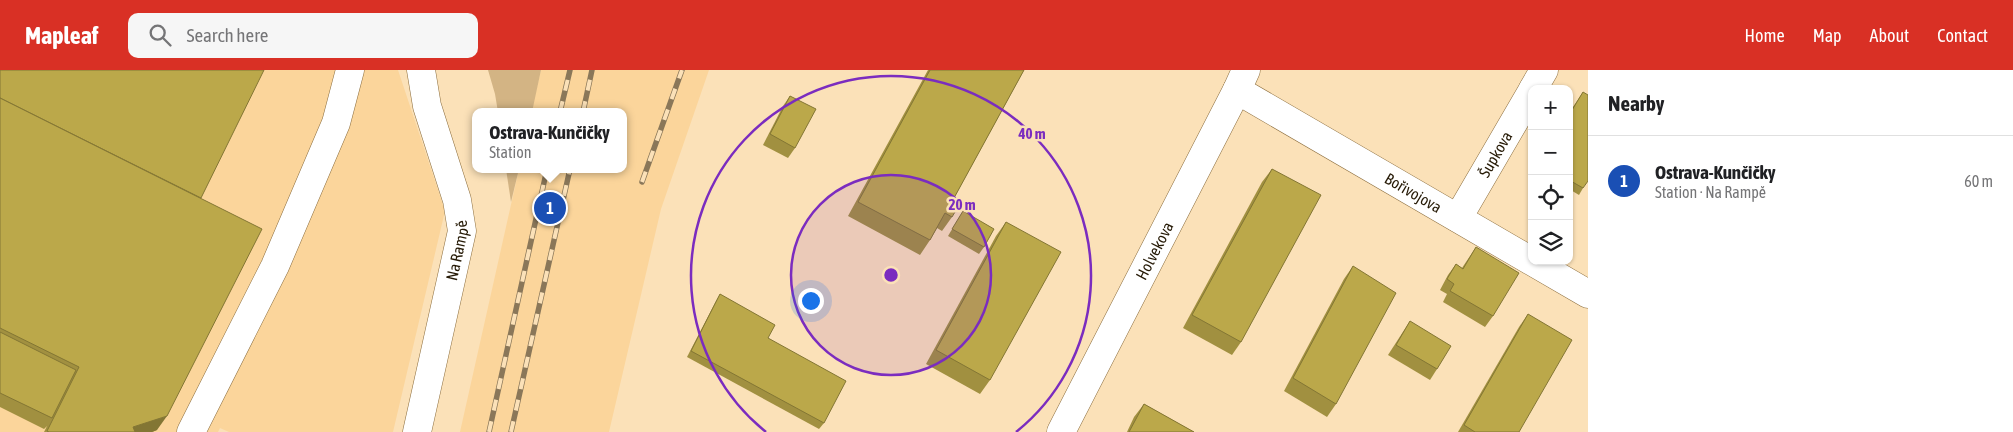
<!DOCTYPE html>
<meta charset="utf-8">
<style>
:root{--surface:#fff;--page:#f6f6f6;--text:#202124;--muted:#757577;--line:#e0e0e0;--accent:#d93025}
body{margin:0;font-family:"Asap Condensed",sans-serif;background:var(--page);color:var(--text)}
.controls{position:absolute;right:15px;top:15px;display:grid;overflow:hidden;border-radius:10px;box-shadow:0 1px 4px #0004}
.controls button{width:45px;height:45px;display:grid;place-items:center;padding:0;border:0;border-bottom:1px solid var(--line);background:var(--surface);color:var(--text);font:25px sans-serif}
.you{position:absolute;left:810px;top:230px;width:18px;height:18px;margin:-12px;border:4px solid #fff;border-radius:50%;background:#1a73e8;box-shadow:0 0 0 8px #1a73e833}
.badge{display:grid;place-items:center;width:32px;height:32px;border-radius:50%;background:var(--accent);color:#fff;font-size:16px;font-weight:700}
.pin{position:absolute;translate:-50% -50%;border:2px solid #fff;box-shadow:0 1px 5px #0006}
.popup{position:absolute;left:472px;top:38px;width:155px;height:65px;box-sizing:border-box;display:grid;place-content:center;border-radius:10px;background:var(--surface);filter:drop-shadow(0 1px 4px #0005);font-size:16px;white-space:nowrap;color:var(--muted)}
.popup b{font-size:19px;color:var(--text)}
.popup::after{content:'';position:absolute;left:50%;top:100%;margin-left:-10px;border:10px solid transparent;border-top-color:var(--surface)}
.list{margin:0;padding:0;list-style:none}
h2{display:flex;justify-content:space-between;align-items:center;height:65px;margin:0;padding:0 20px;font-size:21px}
h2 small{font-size:16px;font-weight:400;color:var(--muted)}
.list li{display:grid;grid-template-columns:32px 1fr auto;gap:15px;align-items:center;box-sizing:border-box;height:90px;padding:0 20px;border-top:1px solid var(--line)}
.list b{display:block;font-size:19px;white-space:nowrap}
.list p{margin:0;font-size:16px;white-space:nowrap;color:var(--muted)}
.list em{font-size:16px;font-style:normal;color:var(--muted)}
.icon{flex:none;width:28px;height:28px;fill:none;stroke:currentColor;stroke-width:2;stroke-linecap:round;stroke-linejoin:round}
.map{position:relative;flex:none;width:1588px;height:362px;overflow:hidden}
header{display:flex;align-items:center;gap:30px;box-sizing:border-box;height:70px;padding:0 25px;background:var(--accent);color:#fff}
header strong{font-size:24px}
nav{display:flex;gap:28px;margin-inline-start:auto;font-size:18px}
.search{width:350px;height:45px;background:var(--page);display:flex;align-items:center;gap:12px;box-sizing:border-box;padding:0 18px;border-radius:10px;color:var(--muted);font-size:19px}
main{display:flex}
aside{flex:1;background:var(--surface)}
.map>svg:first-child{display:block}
.built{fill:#fbd59b}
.green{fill:#d3b484}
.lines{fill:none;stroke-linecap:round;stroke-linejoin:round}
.minor-casing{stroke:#8c6e3e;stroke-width:29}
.minor{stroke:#fff;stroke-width:28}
.rail-casing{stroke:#8a7759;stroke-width:5.5}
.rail{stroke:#fbe1b8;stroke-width:4;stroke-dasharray:11;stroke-linecap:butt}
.wall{fill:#a19040}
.shaded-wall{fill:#837634}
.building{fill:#bba84a;stroke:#837634}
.ring{fill:none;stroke:#7b2cbf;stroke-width:2.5}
.labels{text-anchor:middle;stroke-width:5;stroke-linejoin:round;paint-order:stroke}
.street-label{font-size:16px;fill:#261a06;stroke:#fbe1b8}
.centre{fill:#7b2cbf;stroke:#fbe1b8;stroke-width:2.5}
.ring-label{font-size:15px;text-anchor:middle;font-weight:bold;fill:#7b2cbf;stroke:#fbe1b8;stroke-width:5;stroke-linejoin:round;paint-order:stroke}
</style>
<header>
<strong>Mapleaf</strong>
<div class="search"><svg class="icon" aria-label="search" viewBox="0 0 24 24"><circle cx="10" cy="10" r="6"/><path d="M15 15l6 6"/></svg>Search here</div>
<nav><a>Home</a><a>Map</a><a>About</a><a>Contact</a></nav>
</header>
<main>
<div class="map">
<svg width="1588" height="362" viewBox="0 0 1588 362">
<rect width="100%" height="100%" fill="#fbe1b8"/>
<g class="built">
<polygon points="0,0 398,0 445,141 393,362 229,362 220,358 218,362 0,362"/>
<polygon points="541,0 709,0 661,139 609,362 460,362 519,99 624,99 624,42 531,42"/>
</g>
<g class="green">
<polygon points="488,0 541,0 532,42 498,42 495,24"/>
<polygon points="506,99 519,99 511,132"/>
</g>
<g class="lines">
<g class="minor-casing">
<g id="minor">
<polyline points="1533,19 1544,0"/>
<path id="s1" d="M1237 20 1588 224"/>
<path id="s2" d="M1458 148 1532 21"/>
<polyline points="191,362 275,196 336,53 350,0"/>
<path id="s3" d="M417 362 462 161 457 130 427 36 421 0"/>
<path id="s4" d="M1061 362 1237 20 1246 0"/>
</g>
</g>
<use href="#minor" class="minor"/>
<g class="rail-casing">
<g id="rail">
<polyline points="560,42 570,0"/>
<polyline points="583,42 592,0"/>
<polyline points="642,112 682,0"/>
<polyline points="489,362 547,99"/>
<polyline points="511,362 570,99"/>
</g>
</g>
<use href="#rail" class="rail"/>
</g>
<g class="wall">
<polygon points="0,0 201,128 157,360 152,362 44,362 47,356 44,359 0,337"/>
<polygon points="928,0 1024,0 954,128 952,147 942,161 937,158 930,170 920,185 848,146"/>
<polygon points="1583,22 1583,118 1579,125 1569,119 1569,43"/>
<polygon points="790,26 795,78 788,88 763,75 783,36"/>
<polygon points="1272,99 1241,272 1232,285 1183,258 1262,112"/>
<polygon points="963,141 984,177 979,184 948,166"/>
<polygon points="1006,152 990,310 980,324 926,294 996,166"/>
<polygon points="1476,177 1493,246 1485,257 1443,232 1447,224 1440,220 1448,205 1456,194 1462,198"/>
<polygon points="1353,196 1336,334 1327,347 1284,321 1344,209"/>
<polygon points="720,224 768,268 824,353 819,359 687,287 716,231"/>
<polygon points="1528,244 1519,362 1458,362 1519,257"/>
<polygon points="1410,251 1437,299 1430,310 1388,285"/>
<polygon points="1144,334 1194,362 1127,362 1134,347"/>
</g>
<polygon class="shaded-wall" points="167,346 157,360 152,362 130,362 133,357"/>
<g class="building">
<polygon points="0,0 264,0 201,128 0,28"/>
<polygon points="930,0 1024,0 954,128 961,132 952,147 945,143 930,170 858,132"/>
<polygon points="1583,22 1588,25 1588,111 1583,118 1569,110 1569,45"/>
<polygon points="790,26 816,39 795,78 770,64"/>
<polygon points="0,28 262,159 167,346 133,357 135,362 49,362 47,361 79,297 0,258"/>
<polygon points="1272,99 1321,125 1241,272 1192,245"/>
<polygon points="963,141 994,159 984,177 952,159"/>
<polygon points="1006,152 1061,182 990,310 936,280"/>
<polygon points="1476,177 1519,203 1493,246 1450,221 1454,214 1447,209 1456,194 1463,199"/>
<polygon points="1353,196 1396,223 1336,334 1293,308"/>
<polygon points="720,224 775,255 768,268 846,311 824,353 691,281"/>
<polygon points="1528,244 1572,270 1519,362 1475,362 1464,355"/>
<polygon points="1410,251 1451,276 1437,299 1396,275"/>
<polygon points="0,262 76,300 52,348 0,323"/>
<polygon points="1144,334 1194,362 1129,362"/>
</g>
<circle cx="891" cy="205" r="100" fill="#7b2cbf" fill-opacity=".12"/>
<g class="ring">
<circle cx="891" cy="205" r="100"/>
<path d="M766 362A200 200 0 1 1 1016 362"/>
</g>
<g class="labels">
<g class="street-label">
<text dy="6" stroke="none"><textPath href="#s2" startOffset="74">Šupkova</textPath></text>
<text dy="6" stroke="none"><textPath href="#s1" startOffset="204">Bořivojova</textPath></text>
<text dy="6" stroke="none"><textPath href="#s3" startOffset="186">Na Rampě</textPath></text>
<text dy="6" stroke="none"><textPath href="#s4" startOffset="204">Holvekova</textPath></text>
</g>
</g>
<circle cx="891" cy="205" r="8" class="centre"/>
<g class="ring-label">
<text x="1032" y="69">40 m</text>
<text x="962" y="140">20 m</text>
</g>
</svg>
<div class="controls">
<button>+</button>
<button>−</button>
<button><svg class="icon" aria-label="locate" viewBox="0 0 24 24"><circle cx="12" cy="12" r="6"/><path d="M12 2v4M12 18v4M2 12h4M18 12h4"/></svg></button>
<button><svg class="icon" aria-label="layers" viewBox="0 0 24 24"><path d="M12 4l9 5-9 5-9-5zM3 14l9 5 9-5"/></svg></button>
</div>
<div class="you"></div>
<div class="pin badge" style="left:550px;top:138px;background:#1a4fb4">1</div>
<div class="popup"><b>Ostrava-Kunčičky</b>Station</div>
</div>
<aside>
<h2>Nearby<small></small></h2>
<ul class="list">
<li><span class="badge" style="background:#1a4fb4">1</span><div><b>Ostrava-Kunčičky</b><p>Station · Na Rampě</p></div><em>60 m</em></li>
</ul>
</aside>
</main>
